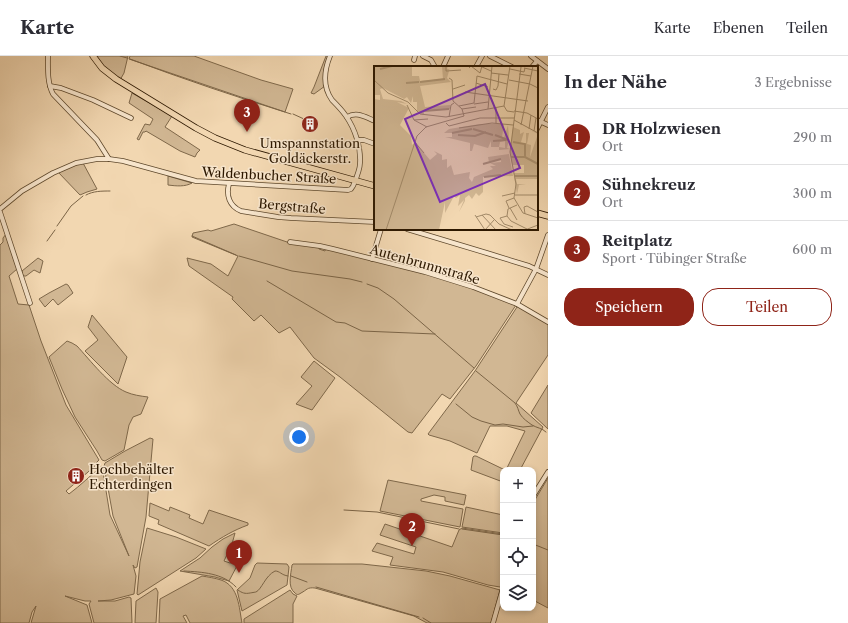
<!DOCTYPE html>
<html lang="de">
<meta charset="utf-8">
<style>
:root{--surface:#fff;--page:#f7f7f7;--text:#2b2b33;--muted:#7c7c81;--line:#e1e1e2;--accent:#8f2418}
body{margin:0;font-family:"Libre Caslon Text",serif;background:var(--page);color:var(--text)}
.controls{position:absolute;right:12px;bottom:12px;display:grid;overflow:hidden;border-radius:8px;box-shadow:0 2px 6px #0003}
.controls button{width:36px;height:36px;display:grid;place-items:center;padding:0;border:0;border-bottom:1px solid var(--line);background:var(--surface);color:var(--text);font:20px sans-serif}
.you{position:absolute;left:299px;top:381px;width:14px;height:14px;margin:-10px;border:3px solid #fff;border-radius:50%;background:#1a73e8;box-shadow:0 0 0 6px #1a73e833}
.badge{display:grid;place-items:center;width:26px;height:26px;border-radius:50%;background:var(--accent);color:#fff;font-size:13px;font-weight:700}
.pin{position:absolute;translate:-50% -33px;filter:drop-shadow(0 1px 2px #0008)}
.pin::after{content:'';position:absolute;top:21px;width:14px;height:12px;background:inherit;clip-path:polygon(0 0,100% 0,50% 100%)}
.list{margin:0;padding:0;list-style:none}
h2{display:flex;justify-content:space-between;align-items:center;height:52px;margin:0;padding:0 16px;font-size:17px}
h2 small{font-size:13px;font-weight:400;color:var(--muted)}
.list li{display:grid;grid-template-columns:26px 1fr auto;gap:12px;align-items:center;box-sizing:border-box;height:56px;padding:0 16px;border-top:1px solid var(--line)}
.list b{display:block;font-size:15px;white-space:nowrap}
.list p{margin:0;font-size:13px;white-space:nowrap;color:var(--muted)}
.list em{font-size:13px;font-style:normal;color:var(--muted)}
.actions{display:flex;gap:8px;padding:12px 16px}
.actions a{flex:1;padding:9px 0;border:1px solid var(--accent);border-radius:16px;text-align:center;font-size:14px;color:var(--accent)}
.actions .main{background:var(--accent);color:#fff}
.icon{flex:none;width:22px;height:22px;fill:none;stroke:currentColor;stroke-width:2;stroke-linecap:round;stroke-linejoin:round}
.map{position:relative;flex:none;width:548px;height:567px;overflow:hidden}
header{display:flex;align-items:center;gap:24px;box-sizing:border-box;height:56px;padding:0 20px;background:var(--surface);border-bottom:1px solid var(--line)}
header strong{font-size:19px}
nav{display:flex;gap:22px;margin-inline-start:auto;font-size:14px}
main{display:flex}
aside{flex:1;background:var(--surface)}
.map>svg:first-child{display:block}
.green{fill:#d1b793;stroke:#7f684a}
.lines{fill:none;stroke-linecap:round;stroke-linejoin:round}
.stream{stroke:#7b6446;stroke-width:1}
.minor-casing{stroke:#5e482c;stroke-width:5.5}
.major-casing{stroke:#2d1800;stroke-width:7}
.minor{stroke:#f7e5cc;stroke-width:4}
.major{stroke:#f2d7b1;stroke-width:5.5}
.labels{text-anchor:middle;stroke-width:3;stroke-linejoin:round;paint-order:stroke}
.poi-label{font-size:13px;fill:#2d1800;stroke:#f7e5cc}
.street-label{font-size:13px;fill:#2d1800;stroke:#f7e5cc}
.inset-river{fill:none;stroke:#af9675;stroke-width:2}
.inset-road{fill:none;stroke:#a38b6a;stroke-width:1}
.view{fill:#7b2cbf;fill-opacity:0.15;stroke:#7b2cbf;stroke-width:2}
.inset-edge{fill:none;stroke:#2d1800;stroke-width:2}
</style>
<header>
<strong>Karte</strong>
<nav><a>Karte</a><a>Ebenen</a><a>Teilen</a></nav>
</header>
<main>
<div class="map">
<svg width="548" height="567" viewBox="0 0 548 567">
<rect width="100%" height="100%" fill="#f2d7b1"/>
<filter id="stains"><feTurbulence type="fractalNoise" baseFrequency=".005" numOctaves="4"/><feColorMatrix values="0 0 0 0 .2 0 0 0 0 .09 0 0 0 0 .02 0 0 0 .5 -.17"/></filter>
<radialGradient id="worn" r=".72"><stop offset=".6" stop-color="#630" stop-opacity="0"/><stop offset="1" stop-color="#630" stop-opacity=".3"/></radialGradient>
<g class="green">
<polygon points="96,0 128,0 124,17 120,24 104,11"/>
<polygon points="130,0 194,0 261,24 293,33 285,56 129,3"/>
<path d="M326 0H328C324 12 322 18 325 30L314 38 311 37 314 31Z"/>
<polygon points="132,37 172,60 165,71 200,94 197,97 195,101 180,95 146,75 145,76 143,76 139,84 137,83 145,68 150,69 153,63 129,47"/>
<polygon points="83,107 97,133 87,136 80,139 58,116 72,110"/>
<path d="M168 120 192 127C185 131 176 130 168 129Z"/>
<polygon points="234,168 290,187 319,191 319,193 325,195 326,192 424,217 448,224 489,238 516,249 476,310 450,343 442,338 412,377 408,376 340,321 314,302 290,271 279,277 261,259 254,265 232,243 233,241 189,210 187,202 211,208 228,220 238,200 192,181 193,177 208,174 211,175"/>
<path d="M6 178 17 213 9 220 18 248 29 249 41 285 66 349 99 404 95 408V410L66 435 69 438C81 429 91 419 102 410L110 459 129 500 113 460 104 410 105 407 125 395 150 382 153 383 146 461 137 511 135 512 133 509 136 520 134 538 111 544 98 545H115L129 541 131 542 132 567H94L89 548 91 545H85L65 540 87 549 92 567H31L36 550 32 556 29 567H0V189L3 186V182Z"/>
<polygon points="38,202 43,205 40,217 34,214 26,220 23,220 22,215"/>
<polygon points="66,228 68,229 73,237 58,249 53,243 45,251 39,243 49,237"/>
<polygon points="519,250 548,268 548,299 516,347 543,371 520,414 511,414 507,412 525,375 507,370 490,370 477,397 450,385 429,379 428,378 475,315 517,251"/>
<polygon points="92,259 127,301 118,328 85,295 98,284 88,271"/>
<path d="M67 285 72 287 77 290C90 304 109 329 126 336 133 339 140 340 148 341L141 358 133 361 129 369 124 394 105 405 102 404 97 395 75 361 62 333 49 301Z"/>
<polygon points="314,305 335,322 312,354 296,348 312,330 301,321"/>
<polygon points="548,329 548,373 531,357"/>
<polygon points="474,400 476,400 505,414 503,414 503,426 471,414 473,401"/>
<polygon points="548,422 548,552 533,544 533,447"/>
<polygon points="388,424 466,439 464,449 445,445 445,441 434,439 421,443 421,445 463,453 460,471 380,455"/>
<path d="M150 447 169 455 170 451 190 459 189 462 203 468 209 454 248 467V469C234 474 222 481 209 490L158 468 159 464 149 460Z"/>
<polygon points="466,451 503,459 503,477 462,471"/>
<polygon points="385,468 452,491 459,474 462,472 503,478 503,526 502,530 500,531 488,529 443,516 390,509 393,501 372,495 377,487 414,498 416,491 380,479"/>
<polygon points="147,472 176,481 206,493 196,502 138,539 137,538 140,506"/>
<polygon points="235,477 232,488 224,505 230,507 239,506 229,525 215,521 180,515 200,502 212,491 223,483"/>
<polygon points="257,507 287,508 289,511 287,529 242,555 237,534 250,522 255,509"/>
<path d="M293 508H362L426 515 450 520 500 534 491 567H427L414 560 315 532C307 531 307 534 301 537 298 539 297 539 295 537 287 531 291 518 292 509Z"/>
<path d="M202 520C208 521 215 522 221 524 239 530 239 552 242 567H190L186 559 183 560 187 567H159L160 543Z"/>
<polygon points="156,532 158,536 156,567 135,567 136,545"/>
<polygon points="290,534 293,538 297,540 293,548 293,567 244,567 244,563"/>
</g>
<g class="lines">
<g class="stream">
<polyline points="120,0 127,2"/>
<path d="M130 3C183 23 237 41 291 58"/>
<polyline points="293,58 304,63"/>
<path d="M86 139C93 135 102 135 110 135"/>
<polyline points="57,170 71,150 83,140"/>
<polyline points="192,180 236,199"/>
<polyline points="47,185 55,174"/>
<polyline points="239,200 292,215 350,223 362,226"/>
<polyline points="267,225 336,266 345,267 362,275 435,278"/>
<polyline points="367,228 378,232 394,243 474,312"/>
<path d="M476 315 515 347C518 351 518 354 520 358 523 363 528 366 532 369 537 372 542 372 546 376"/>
<polyline points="456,348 472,361 481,365 495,369 503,368 523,371 533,370"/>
<polyline points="344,454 377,456 459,473"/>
<polyline points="462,473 503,479"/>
<polyline points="533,488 548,494"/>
<path d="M184 515C202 516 223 517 236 531"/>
<polyline points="291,520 307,526"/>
<polyline points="316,531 419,561"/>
<path d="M238 534C242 537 245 538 250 537 250 537 256 536 256 536 262 533 265 520 275 515 280 515 281 519 288 520"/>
<polyline points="423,562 431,567"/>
</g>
<g class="minor-casing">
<g id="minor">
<path d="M48 0C48 12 47 27 53 38L97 84 109 103"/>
<polyline points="423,0 431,4 435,11"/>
<polyline points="490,0 512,11"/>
<polyline points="531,0 548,13"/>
<polyline points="414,4 415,0"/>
<polyline points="443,11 448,0"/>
<polyline points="476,11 482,0"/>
<polyline points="532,11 537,5"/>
<polyline points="50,30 61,32 93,44 131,62"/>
<path d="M347 61C357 55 365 61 375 65"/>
<polyline points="537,64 548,69"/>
<polyline points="537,73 548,51"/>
<polyline points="357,84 364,84 375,88"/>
<path d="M229 128C226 139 229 150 241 155L278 161 291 162 375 166"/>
<path d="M0 153 22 135 53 117 76 107 97 103H109L123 105 196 125 348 134 351 133 353 130C356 123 360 114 360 107 361 91 355 73 346 60 342 54 337 49 332 44 322 30 324 15 330 0"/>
<polyline points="0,156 30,247"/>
<polyline points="407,173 490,198 529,210 548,219"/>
<polyline points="290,186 320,190 333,193 425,216 473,231 517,248 548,266"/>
<polyline points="372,203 381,173"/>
<polyline points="517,248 536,213 548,179"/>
<polyline points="533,440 548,416"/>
<polyline points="493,567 503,532"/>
</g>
</g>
<g class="major-casing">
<g id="major">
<polyline points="93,0 102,12 116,23 196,72 215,82 245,94 375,130"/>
<polyline points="537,157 548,160"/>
</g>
</g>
<use href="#minor" class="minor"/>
<use href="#major" class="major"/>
</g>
<defs>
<g id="building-disc" transform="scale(0.9)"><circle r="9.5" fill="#8f2418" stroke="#f7e5cc"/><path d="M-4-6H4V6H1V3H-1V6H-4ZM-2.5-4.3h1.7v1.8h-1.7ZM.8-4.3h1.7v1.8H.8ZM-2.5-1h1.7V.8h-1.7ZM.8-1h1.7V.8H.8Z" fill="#fff"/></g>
</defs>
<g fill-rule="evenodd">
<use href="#building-disc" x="310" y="68"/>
<use href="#building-disc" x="76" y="420"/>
</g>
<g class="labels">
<g class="poi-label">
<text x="310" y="92">Umspannstation<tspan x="310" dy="15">Goldäckerstr.</tspan></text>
<text x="89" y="418" text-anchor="start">Hochbehälter<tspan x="89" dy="15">Echterdingen</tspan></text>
</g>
<g class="street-label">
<text transform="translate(269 119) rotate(3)" y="5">Waldenbucher Straße</text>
<text transform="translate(292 150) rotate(5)" y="5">Bergstraße</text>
<text transform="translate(425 208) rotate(16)" y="5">Autenbrunnstraße</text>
</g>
</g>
<g transform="translate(374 10)">
<rect width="164" height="164" fill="#f2d7b1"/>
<path d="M0 0H38V10H45L46 15 69 13 68 0H77L72 2 76 4 72 5H75L73 12 77 16 46 20 51 41 76 39V43L50 45V49L47 48 43 45V36H39V30L37 37 33 31 30 33 9 22 6 23 9 33 27 35 33 38 23 36 35 42 26 59 37 70 38 79 41 76 56 94 63 88 60 85 68 89V94L73 93V102L77 99 80 109 96 106 95 112 98 116 100 111 119 103 116 100H122L116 97 127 96V93L115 96 114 91 135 88 139 110 109 111V126L105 130 102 127 98 133 95 129 91 132V135L85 146 90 134 84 140 86 129 82 132 80 130 71 147V136L65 164H0V33L6 34V29H0V15L5 18 0 14ZM106 58H130L128 71 130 72 134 59 135 73 133 82 136 83 125 84V81L131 82V75L126 76 125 81H117V75L114 82 100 78 98 85H96V77L71 71H78V67H70L75 63ZM139 61 146 64V68L150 66 147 76H144L152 78V67H155L153 78 157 79 156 91 164 68 156 64 164 67V113H142L143 118H152L145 119 143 128 136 86ZM138 99H150V107H140Z" fill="#d1b793" fill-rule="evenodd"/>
<path class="inset-river" d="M6 3 18 0M46 16 71 13M32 17 45 16M50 45 75 43M99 63 119 69M78 67 98 63M84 69 101 70 112 66M121 69 134 74M119 75 132 74M139 76 151 78V91M137 91H151L164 98M109 98 127 93M141 110H164M110 111 127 109"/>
<path class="inset-road" d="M106 0 117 5M72 1V5L87 4M147 1 136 86 142 118 140 132 149 147 164 152M95 2 97 0 106 7 108 0M150 2 164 5M136 3 150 6 151 2M117 7 134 9M145 8 157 10M0 14 14 27 34 36 46 48 72 51 130 40 136 0M135 14 156 18 164 22M102 17 114 21M79 23 91 19M119 23 122 24 124 20 125 8M91 26 154 35M100 38 114 36M33 39 40 54 53 61M85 40 100 37 103 10 133 18M130 40 133 45 140 46M122 42V57M88 43 102 41M114 43 118 0M140 45 153 47 164 53M75 51 77 39 80 37M40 54 54 53M140 54 164 67M72 57 75 60 106 52H140M147 59 159 0M85 62 118 57 139 59M155 63 157 49M160 65 162 52M40 75 50 87M141 129H164M128 130 141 127M143 139 134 143 133 150 137 155 153 163M135 142 132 135 140 132M136 142 143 154M151 148 150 141 153 140 164 146M101 149 111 164M108 149 122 164M133 150 126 152 130 158 139 161M102 151 112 148 116 149 125 158 138 164M12 164 43 70 52 61 90 50 88 43 79 35 78 14 75 12M111 164 120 154M151 164 164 159"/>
<path class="view" d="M111 18 146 102 66 136 31 53Z"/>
<rect width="164" height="164" class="inset-edge"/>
</g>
<rect width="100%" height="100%" filter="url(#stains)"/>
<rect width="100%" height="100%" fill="url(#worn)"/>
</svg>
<div class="controls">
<button>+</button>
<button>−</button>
<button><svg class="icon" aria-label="locate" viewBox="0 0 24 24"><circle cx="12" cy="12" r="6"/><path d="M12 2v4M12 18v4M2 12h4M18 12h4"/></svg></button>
<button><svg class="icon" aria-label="layers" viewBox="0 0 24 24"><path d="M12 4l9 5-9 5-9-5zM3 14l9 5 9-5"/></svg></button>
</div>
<div class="you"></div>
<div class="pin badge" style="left:239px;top:517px">1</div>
<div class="pin badge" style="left:412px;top:490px">2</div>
<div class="pin badge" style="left:247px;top:76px">3</div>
</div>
<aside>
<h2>In der Nähe<small>3 Ergebnisse</small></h2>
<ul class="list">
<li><span class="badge">1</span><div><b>DR Holzwiesen</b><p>Ort</p></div><em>290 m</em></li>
<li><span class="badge">2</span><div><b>Sühnekreuz</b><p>Ort</p></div><em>300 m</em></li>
<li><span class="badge">3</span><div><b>Reitplatz</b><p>Sport · Tübinger Straße</p></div><em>600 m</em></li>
</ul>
<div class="actions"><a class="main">Speichern</a><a>Teilen</a></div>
</aside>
</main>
